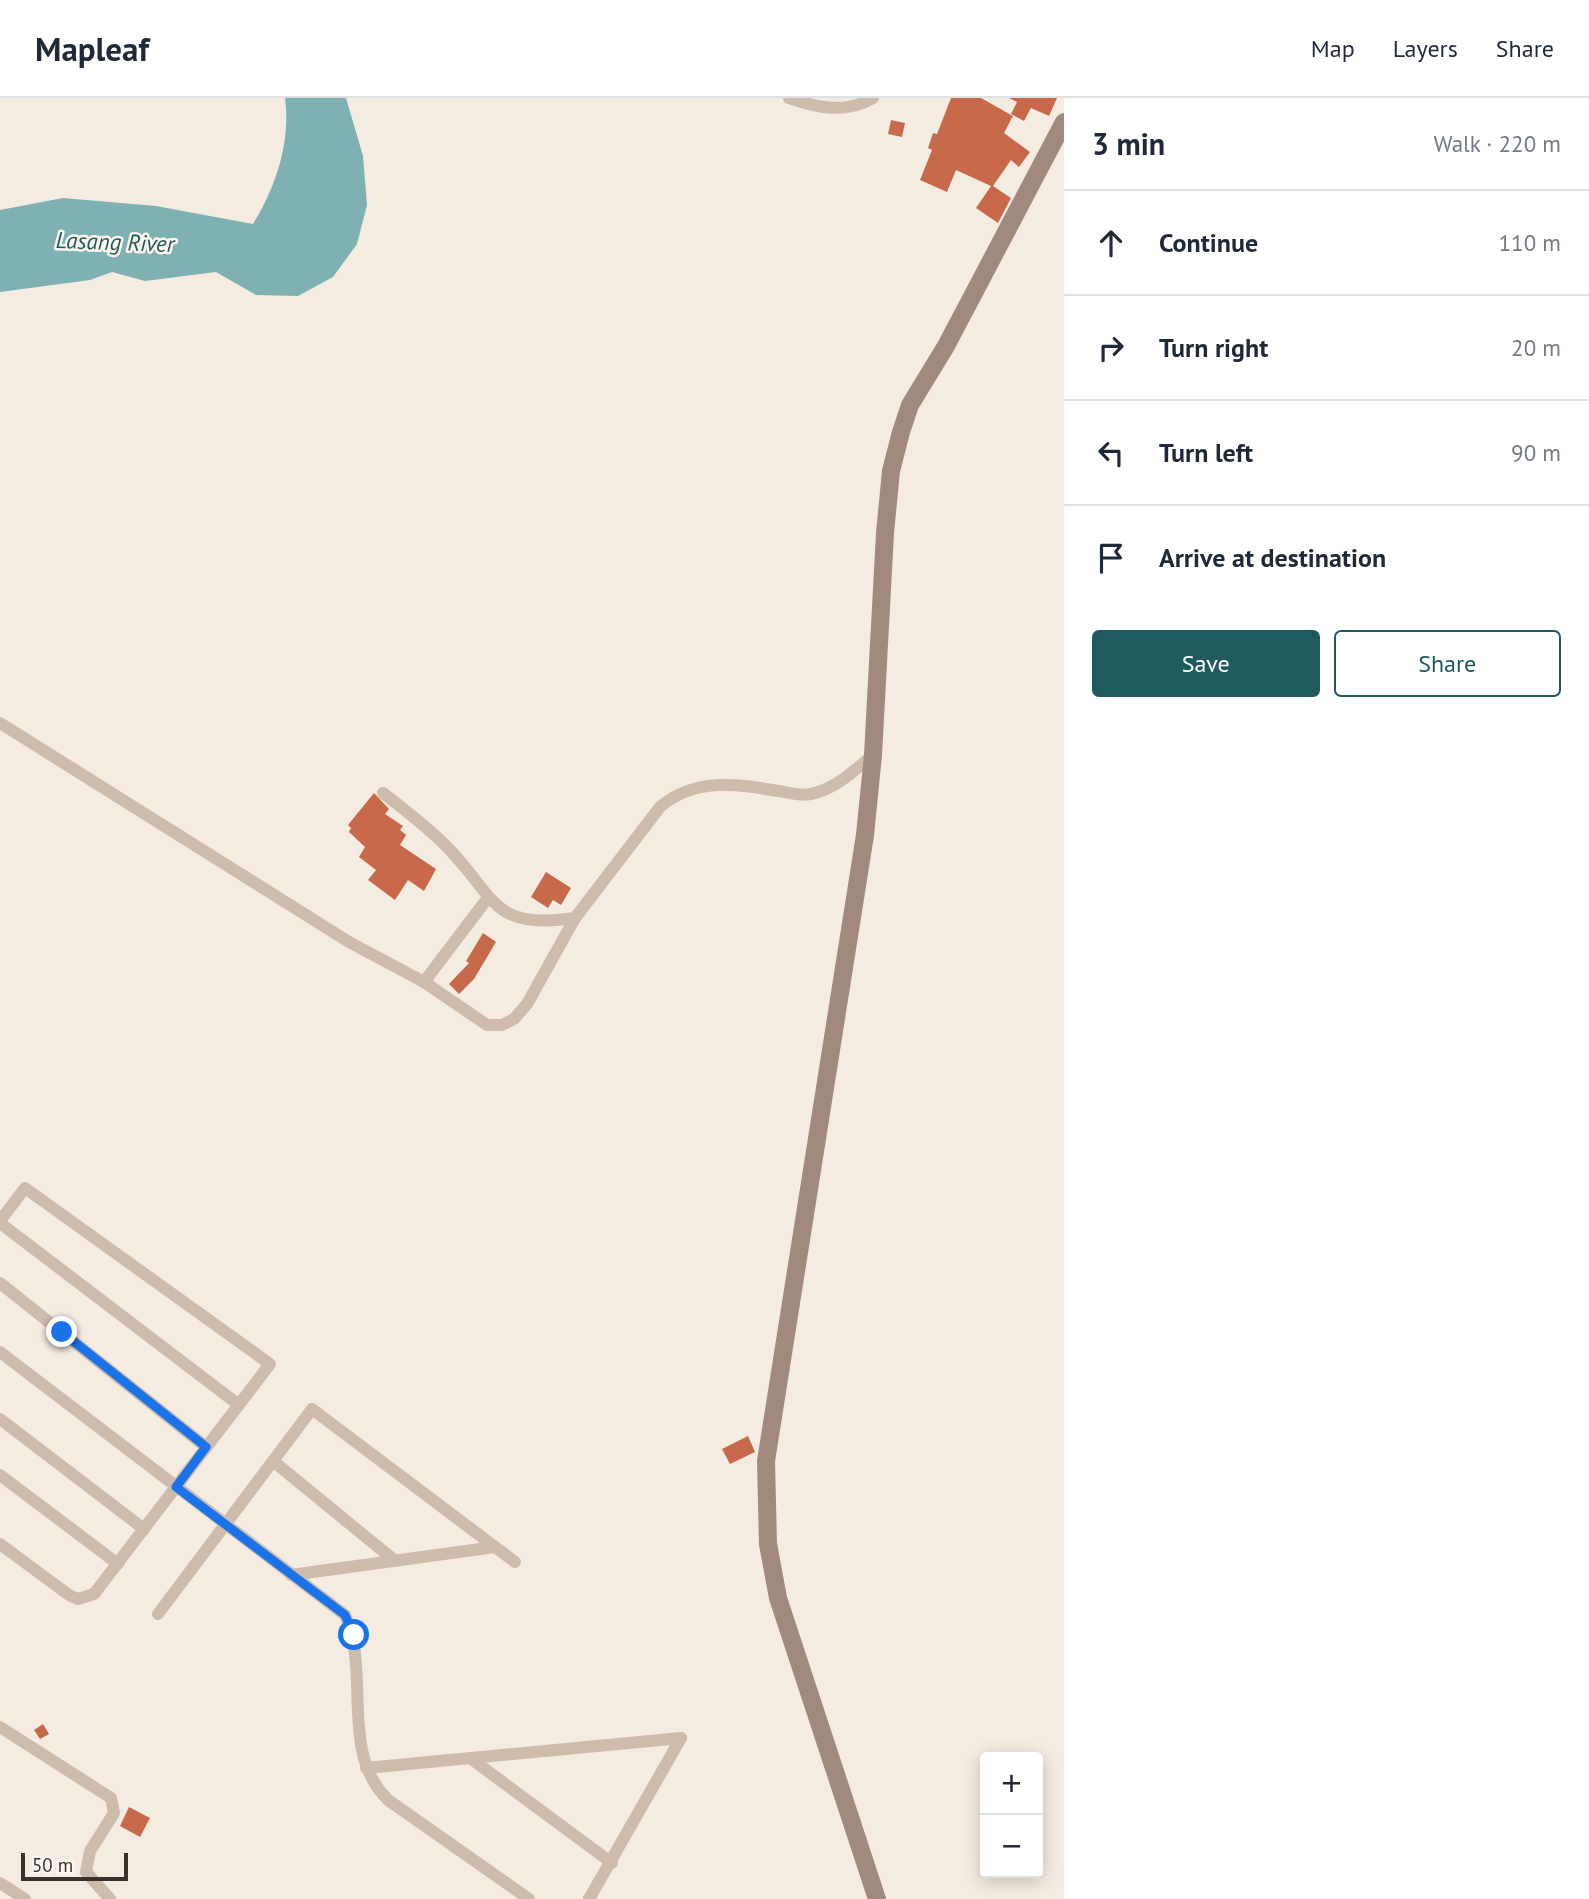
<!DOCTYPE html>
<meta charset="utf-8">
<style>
:root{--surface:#fff;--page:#f2f2f3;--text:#1f2937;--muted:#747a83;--line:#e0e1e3;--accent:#1f5a5e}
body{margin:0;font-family:"PT Sans",sans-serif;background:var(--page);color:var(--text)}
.controls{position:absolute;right:21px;bottom:21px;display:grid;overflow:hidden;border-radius:7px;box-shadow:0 4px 18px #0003}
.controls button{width:63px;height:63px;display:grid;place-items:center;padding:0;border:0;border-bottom:2px solid var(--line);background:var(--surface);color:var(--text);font:35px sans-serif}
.scale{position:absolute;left:21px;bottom:18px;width:107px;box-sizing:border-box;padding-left:7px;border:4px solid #3b302b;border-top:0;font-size:19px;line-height:24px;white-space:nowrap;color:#3b302b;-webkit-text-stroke:5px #fbf5ee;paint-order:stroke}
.stop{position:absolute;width:21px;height:21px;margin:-16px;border:5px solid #1a73e8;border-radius:50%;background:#fff}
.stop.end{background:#1a73e8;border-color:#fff;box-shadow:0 2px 7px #0008}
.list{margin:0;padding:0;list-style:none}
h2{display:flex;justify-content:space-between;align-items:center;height:91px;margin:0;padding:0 28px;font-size:30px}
h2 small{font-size:23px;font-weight:400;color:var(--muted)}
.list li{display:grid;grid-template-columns:46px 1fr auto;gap:21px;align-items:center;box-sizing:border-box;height:105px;padding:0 28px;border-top:2px solid var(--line)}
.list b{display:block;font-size:26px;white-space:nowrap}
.list em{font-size:23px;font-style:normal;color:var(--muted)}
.actions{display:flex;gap:14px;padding:21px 28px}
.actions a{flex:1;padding:16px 0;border:2px solid var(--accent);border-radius:7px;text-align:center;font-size:24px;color:var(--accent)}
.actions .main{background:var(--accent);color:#fff}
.icon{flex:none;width:38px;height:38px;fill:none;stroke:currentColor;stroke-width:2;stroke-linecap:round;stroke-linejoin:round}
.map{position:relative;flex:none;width:1064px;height:1801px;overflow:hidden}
header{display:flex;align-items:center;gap:42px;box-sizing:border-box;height:98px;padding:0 35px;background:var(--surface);border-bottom:2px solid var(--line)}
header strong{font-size:33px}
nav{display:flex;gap:38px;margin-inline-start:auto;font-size:24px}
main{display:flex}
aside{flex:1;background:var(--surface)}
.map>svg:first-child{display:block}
.water{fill:#7fb0b2}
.building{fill:#c8694b}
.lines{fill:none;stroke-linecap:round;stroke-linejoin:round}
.street{stroke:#cdbbac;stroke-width:12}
.secondary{stroke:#a18a7d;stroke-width:18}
.route{stroke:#1a73e8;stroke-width:9}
.labels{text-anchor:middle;stroke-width:5;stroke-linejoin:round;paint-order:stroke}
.water-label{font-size:23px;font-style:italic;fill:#1f5a5e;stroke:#fbf5ee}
</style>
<header>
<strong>Mapleaf</strong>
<nav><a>Map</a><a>Layers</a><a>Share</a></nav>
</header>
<main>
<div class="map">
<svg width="1064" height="1801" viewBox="0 0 1064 1801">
<rect width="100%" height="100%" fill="#f4ebe1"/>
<path class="water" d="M285 0H346L363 58 367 107 357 146 333 179 298 198 256 197 216 174 145 183 112 174 90 182 0 194V112L63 100 156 108 253 126C276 89 291 43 285 0Z"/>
<g class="building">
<polygon points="951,0 981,0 1013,18 1004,35 1030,54 1019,69 1011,62 993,88 1011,100 998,125 976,110 991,88 956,72 947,94 920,82 932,52 928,50 933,35 937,36"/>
<polygon points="1009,0 1057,0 1049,18 1031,10 1024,23 1011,16 1017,4"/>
<polygon points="891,22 905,25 902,39 888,36"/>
<polygon points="374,695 389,711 385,716 403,728 400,732 406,737 400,747 436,771 424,793 408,782 395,802 368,782 376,772 359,759 365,749 349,734 351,730 348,727"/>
<polygon points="546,774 571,790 561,807 553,802 548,810 531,799"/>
<polygon points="483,835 496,844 474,881 459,896 449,886 469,865 466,863"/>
<polygon points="748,1338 755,1354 730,1366 722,1351"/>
<polygon points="43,1626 49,1636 40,1641 34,1632"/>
<polygon points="129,1709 150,1720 140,1739 120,1728"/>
</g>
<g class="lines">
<g class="street">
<path d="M789 0C818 10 845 16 873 0"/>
<path d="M0 625 349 844 424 884 487 927H502L514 921 527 906 575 820 660 709C695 679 737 686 778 693 791 695 803 699 815 695 838 689 856 671 873 657"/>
<path d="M383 695C406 713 429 730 449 751 497 801 492 832 575 820"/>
<polyline points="424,884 487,801"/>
<polyline points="0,1123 25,1090 270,1266 94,1496 78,1501 69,1497 0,1446"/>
<polyline points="0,1125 239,1307"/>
<polyline points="0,1185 206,1349"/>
<path d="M0 1254 345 1517C371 1575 339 1654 388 1702L529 1801"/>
<polyline points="0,1321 144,1431"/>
<polyline points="273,1363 394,1462"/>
<polyline points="0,1377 118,1466"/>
<polyline points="291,1477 495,1449"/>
<polyline points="158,1516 312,1311 515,1464"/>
<polyline points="0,1629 111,1700 114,1715 90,1753 86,1774 110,1801"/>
<polyline points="470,1660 612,1765"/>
<polyline points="366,1670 681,1640"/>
<polyline points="0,1785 25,1801"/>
<polyline points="589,1801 681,1640"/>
</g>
<polyline class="secondary" points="877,1801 778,1500 768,1446 766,1363 865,737 873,657 885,435 891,373 901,334 910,307 946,248 1064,24"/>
</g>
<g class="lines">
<polyline class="route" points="62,1234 206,1349 176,1389 345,1517 354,1537"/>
</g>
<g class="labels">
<g class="water-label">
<text transform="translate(115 144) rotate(2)" y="8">Lasang River</text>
</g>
</g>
</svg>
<div class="controls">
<button>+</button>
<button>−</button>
</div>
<div class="scale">50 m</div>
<div class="stop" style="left:354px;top:1537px"></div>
<div class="stop end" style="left:62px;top:1234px"></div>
</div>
<aside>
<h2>3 min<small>Walk · 220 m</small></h2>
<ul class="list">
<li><svg class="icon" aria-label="ahead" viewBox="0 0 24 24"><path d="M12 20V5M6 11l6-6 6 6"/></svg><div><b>Continue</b></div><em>110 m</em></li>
<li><svg class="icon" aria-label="right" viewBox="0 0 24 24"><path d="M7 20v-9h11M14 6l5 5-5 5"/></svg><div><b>Turn right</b></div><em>20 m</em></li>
<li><svg class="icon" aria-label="left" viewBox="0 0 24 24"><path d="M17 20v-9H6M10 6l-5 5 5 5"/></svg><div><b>Turn left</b></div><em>90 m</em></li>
<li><svg class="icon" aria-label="arrive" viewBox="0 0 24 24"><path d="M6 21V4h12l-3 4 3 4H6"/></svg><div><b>Arrive at destination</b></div></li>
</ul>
<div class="actions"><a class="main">Save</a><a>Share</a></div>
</aside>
</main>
